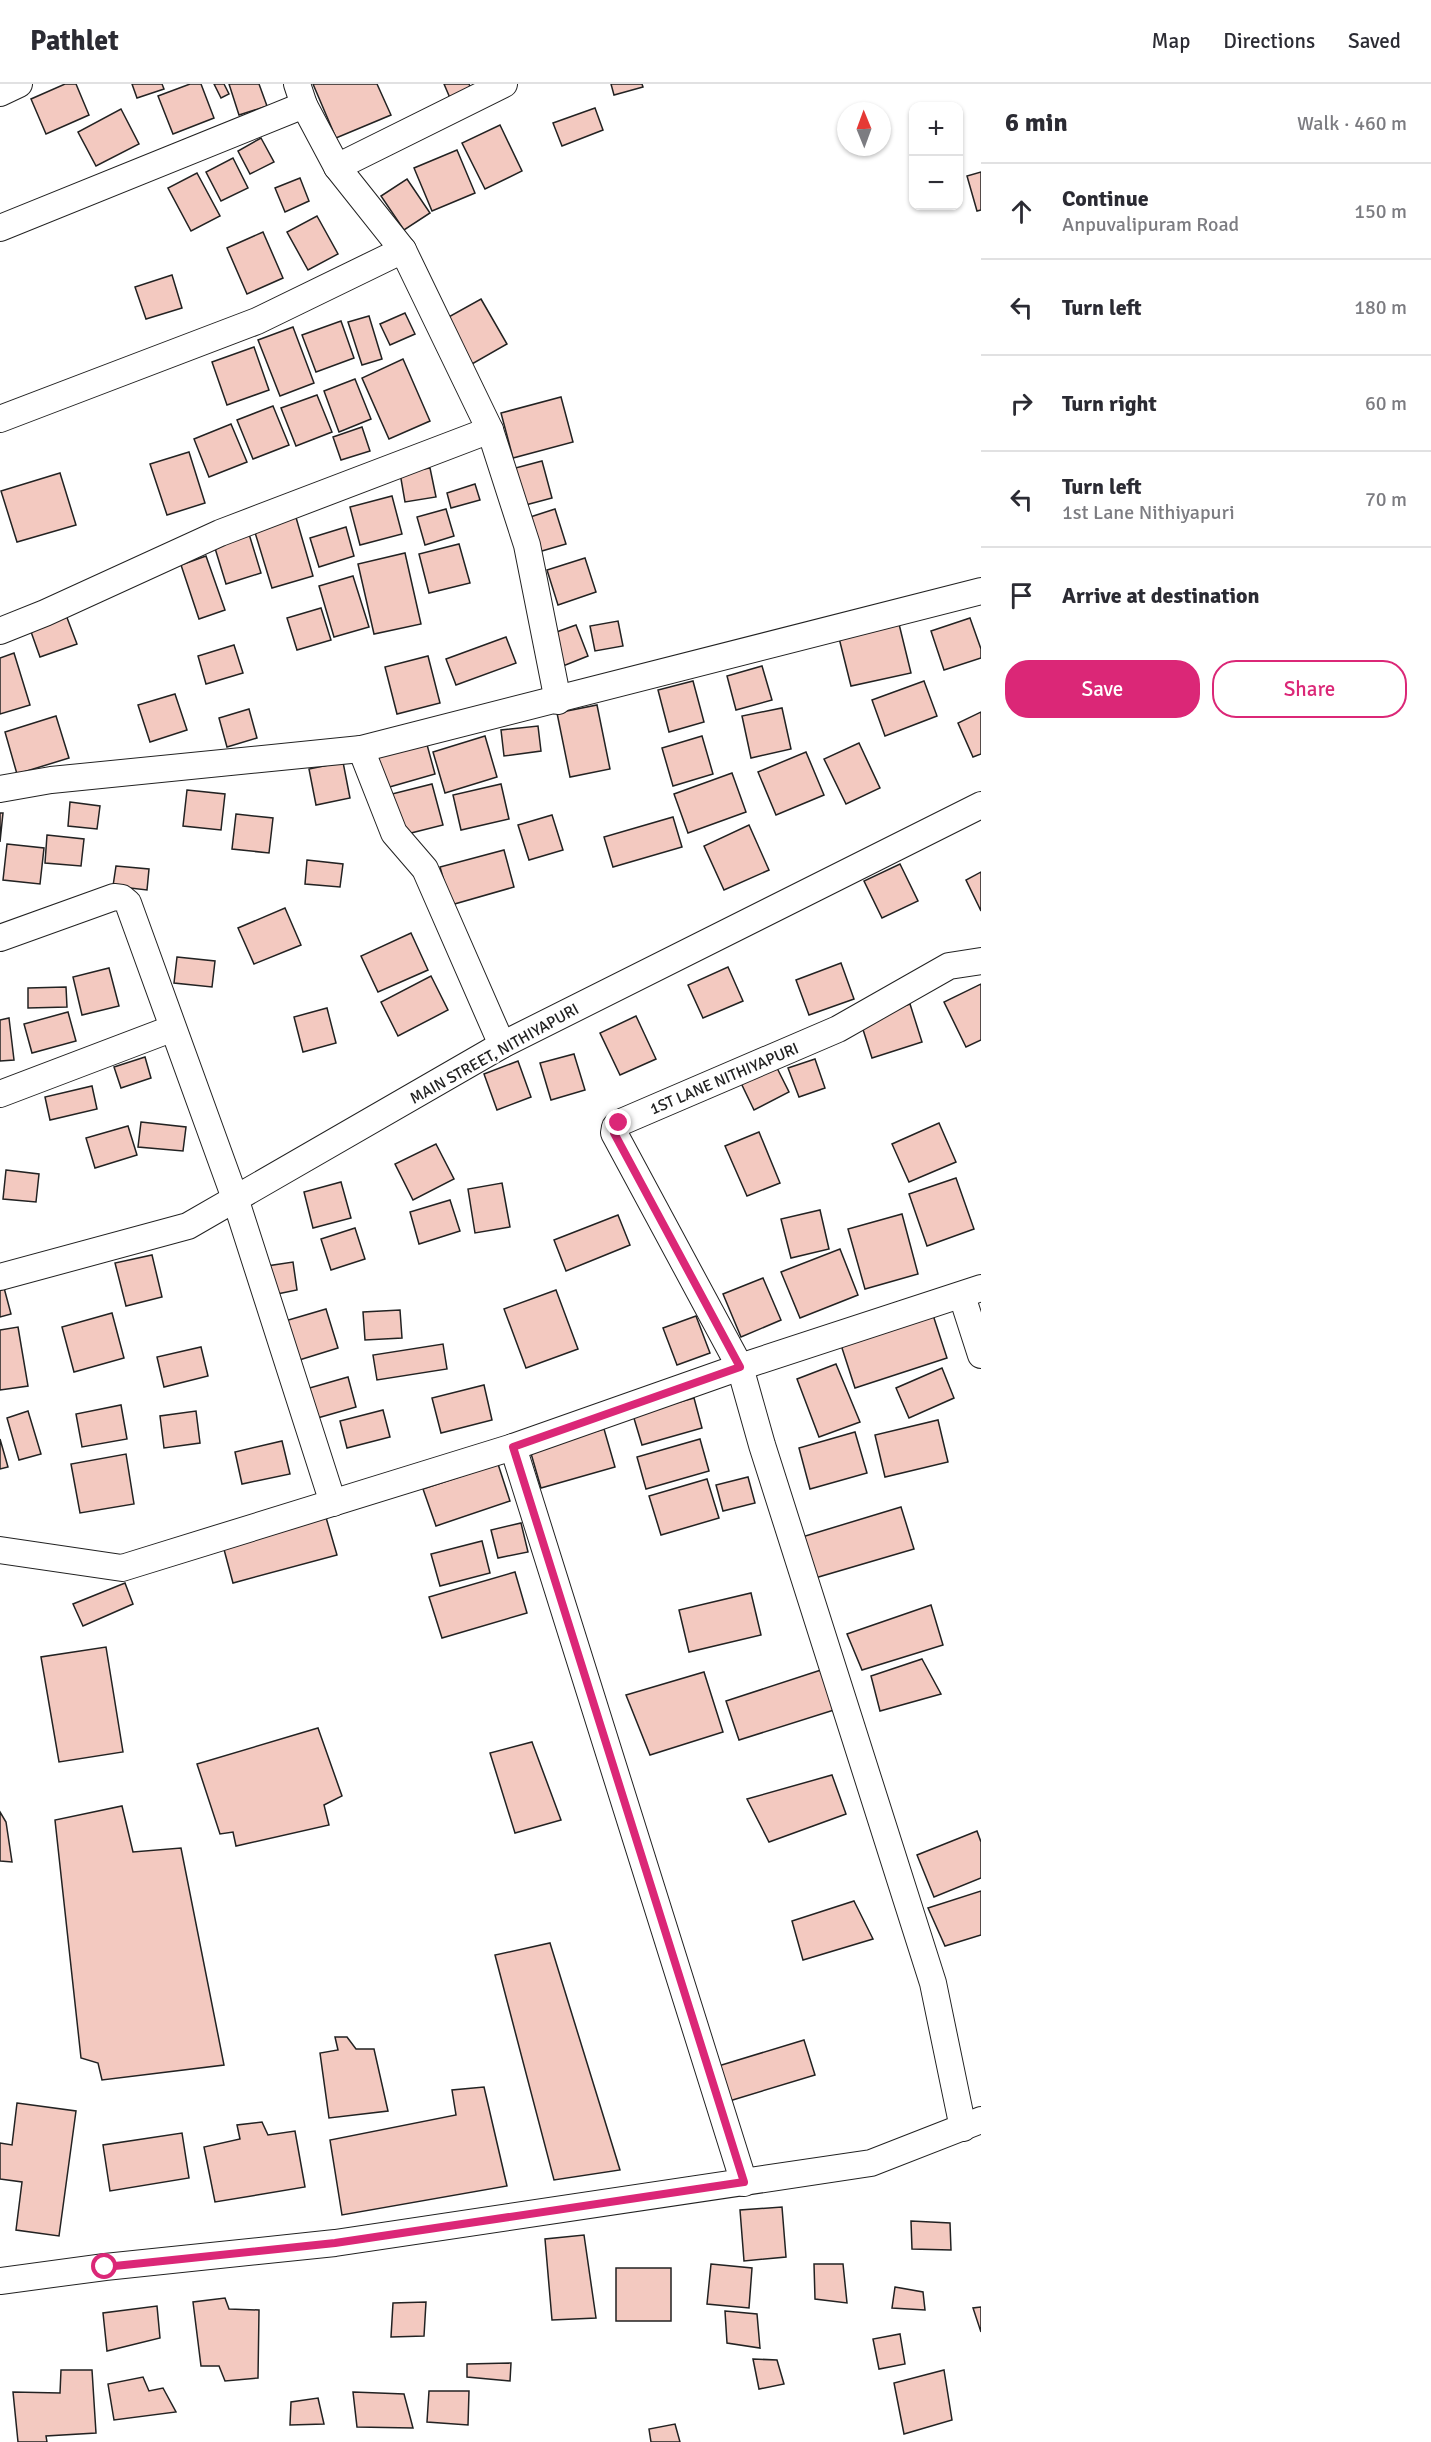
<!DOCTYPE html>
<meta charset="utf-8">
<style>
:root{--surface:#fff;--page:#f2f2f3;--text:#2b2b33;--muted:#7c7c81;--line:#e1e1e2;--accent:#db2777}
body{margin:0;font-family:Signika,sans-serif;background:var(--page);color:var(--text)}
.controls{position:absolute;right:18px;top:18px;display:grid;overflow:hidden;border-radius:12px;box-shadow:0 2px 4px #0004}
.controls button{width:54px;height:54px;display:grid;place-items:center;padding:0;border:0;border-bottom:2px solid var(--line);background:var(--surface);color:var(--text);font:30px sans-serif}
.compass{position:absolute;left:837px;top:18px;width:54px;height:54px;border-radius:50%;background:var(--surface);box-shadow:0 2px 4px #0004;rotate:359deg}
.stop{position:absolute;width:18px;height:18px;margin:-14px;border:4px solid #db2777;border-radius:50%;background:#fff}
.stop.end{background:#db2777;border-color:#fff;box-shadow:0 2px 6px #0008}
.list{margin:0;padding:0;list-style:none}
h2{display:flex;justify-content:space-between;align-items:center;height:78px;margin:0;padding:0 24px;font-size:26px}
h2 small{font-size:20px;font-weight:400;color:var(--muted)}
.list li{display:grid;grid-template-columns:39px 1fr auto;gap:18px;align-items:center;box-sizing:border-box;height:96px;padding:0 24px;border-top:2px solid var(--line)}
.list b{display:block;font-size:22px;white-space:nowrap}
.list p{margin:0;font-size:20px;white-space:nowrap;color:var(--muted)}
.list em{font-size:20px;font-style:normal;color:var(--muted)}
.actions{display:flex;gap:12px;padding:18px 24px}
.actions a{flex:1;padding:14px 0;border:2px solid var(--accent);border-radius:24px;text-align:center;font-size:21px;color:var(--accent)}
.actions .main{background:var(--accent);color:#fff}
.icon{flex:none;width:33px;height:33px;fill:none;stroke:currentColor;stroke-width:2;stroke-linecap:round;stroke-linejoin:round}
.map{position:relative;flex:none;width:981px;height:2358px;overflow:hidden}
header{display:flex;align-items:center;gap:36px;box-sizing:border-box;height:84px;padding:0 30px;background:var(--surface);border-bottom:2px solid var(--line)}
header strong{font-size:28px}
nav{display:flex;gap:33px;margin-inline-start:auto;font-size:21px}
main{display:flex}
aside{flex:1;background:var(--surface)}
.map>svg:first-child{display:block}
.building{fill:#f3c9c0;stroke:#222;stroke-width:1.5}
.lines{fill:none;stroke-linecap:round;stroke-linejoin:round}
.street-casing{stroke:#222;stroke-width:28}
.street{stroke:#fff;stroke-width:26}
.route{stroke:#db2777;stroke-width:8}
.labels{text-anchor:middle;stroke-width:4.5;stroke-linejoin:round;paint-order:stroke}
.street-label{font-size:16px;fill:#222;stroke:#fff}
</style>
<header>
<strong>Pathlet</strong>
<nav><a>Map</a><a>Directions</a><a>Saved</a></nav>
</header>
<main>
<div class="map">
<svg width="981" height="2358" viewBox="0 0 981 2358">
<rect width="100%" height="100%" fill="#fff"/>
<g class="building">
<polygon points="65,0 76,0 89,31 46,50 31,15"/>
<polygon points="132,0 162,0 164,5 137,14"/>
<polygon points="190,0 201,0 214,34 173,50 158,12"/>
<polygon points="214,0 224,0 229,10 221,14"/>
<polygon points="229,0 259,0 267,22 239,31"/>
<polygon points="313,0 377,0 391,31 336,54"/>
<polygon points="444,0 469,0 471,5 450,14"/>
<polygon points="611,0 642,0 643,3 614,11"/>
<polygon points="595,24 603,46 562,62 553,39"/>
<polygon points="121,25 139,60 96,82 78,48"/>
<polygon points="500,41 522,87 485,105 462,59"/>
<polygon points="261,54 274,78 250,90 238,67"/>
<polygon points="457,66 475,109 432,127 414,84"/>
<polygon points="233,74 248,104 221,117 206,88"/>
<polygon points="981,88 981,126 977,127 967,92"/>
<polygon points="197,89 220,132 191,147 168,104"/>
<polygon points="300,94 309,117 285,128 275,104"/>
<polygon points="407,95 430,129 404,146 381,112"/>
<polygon points="317,132 338,170 308,186 287,148"/>
<polygon points="263,148 283,194 247,210 227,164"/>
<polygon points="172,191 182,224 146,235 135,203"/>
<polygon points="481,215 507,260 472,280 445,235"/>
<polygon points="405,229 415,250 390,261 380,240"/>
<polygon points="369,232 382,275 362,281 348,238"/>
<polygon points="341,237 354,274 316,288 302,251"/>
<polygon points="293,243 314,299 280,312 258,256"/>
<polygon points="254,263 269,306 227,321 212,278"/>
<polygon points="403,275 430,337 389,355 362,294"/>
<polygon points="355,295 371,335 339,348 324,307"/>
<polygon points="317,311 332,348 296,362 281,324"/>
<polygon points="561,313 573,358 513,374 501,329"/>
<polygon points="273,322 289,361 253,375 237,336"/>
<polygon points="231,340 247,378 209,393 194,355"/>
<polygon points="362,343 370,367 341,376 333,353"/>
<polygon points="189,368 205,419 167,431 150,380"/>
<polygon points="542,377 552,414 518,423 508,386"/>
<polygon points="430,384 436,413 405,418 400,389"/>
<polygon points="60,389 76,441 17,458 1,407"/>
<polygon points="475,400 480,416 451,424 447,409"/>
<polygon points="392,412 402,450 360,461 350,423"/>
<polygon points="446,425 454,452 425,461 417,433"/>
<polygon points="555,425 566,460 535,469 524,435"/>
<polygon points="295,430 313,492 272,504 253,442"/>
<polygon points="346,443 354,472 319,483 310,454"/>
<polygon points="249,450 261,489 226,500 214,461"/>
<polygon points="459,460 470,499 429,509 419,470"/>
<polygon points="405,469 421,540 374,550 358,480"/>
<polygon points="206,472 225,526 199,535 181,481"/>
<polygon points="585,474 596,508 558,521 547,486"/>
<polygon points="353,492 369,543 334,553 319,502"/>
<polygon points="321,524 331,556 297,566 287,534"/>
<polygon points="66,531 77,560 40,573 30,545"/>
<polygon points="970,534 981,565 981,574 944,586 931,547"/>
<polygon points="618,537 623,562 595,567 590,542"/>
<polygon points="899,540 911,589 851,602 839,554"/>
<polygon points="576,541 588,572 563,582 551,550"/>
<polygon points="506,553 516,579 456,601 446,575"/>
<polygon points="234,561 243,589 206,600 198,572"/>
<polygon points="14,569 30,621 0,630 0,574"/>
<polygon points="428,572 440,619 397,630 385,583"/>
<polygon points="762,582 772,616 736,626 727,592"/>
<polygon points="693,597 704,638 669,648 658,606"/>
<polygon points="924,597 937,632 885,652 872,616"/>
<polygon points="175,610 187,646 150,658 138,621"/>
<polygon points="597,621 610,685 570,693 557,629"/>
<polygon points="782,624 791,665 751,674 742,632"/>
<polygon points="249,625 257,654 227,663 219,634"/>
<polygon points="981,628 981,670 973,673 958,639"/>
<polygon points="56,632 69,674 17,690 5,648"/>
<polygon points="538,642 541,667 504,672 501,646"/>
<polygon points="485,652 497,693 445,709 433,668"/>
<polygon points="702,652 713,690 673,702 662,664"/>
<polygon points="426,657 435,690 379,706 370,673"/>
<polygon points="859,659 880,704 846,720 824,675"/>
<polygon points="806,668 824,711 776,731 758,688"/>
<polygon points="343,678 350,714 316,721 309,685"/>
<polygon points="732,689 746,728 688,749 674,710"/>
<polygon points="432,700 443,741 399,752 388,711"/>
<polygon points="501,700 509,735 461,746 453,711"/>
<polygon points="187,706 225,710 221,746 183,742"/>
<polygon points="70,718 100,722 97,745 68,742"/>
<polygon points="0,729 3,729 0,758"/>
<polygon points="236,730 273,734 269,769 232,765"/>
<polygon points="552,731 563,766 529,776 518,741"/>
<polygon points="673,733 682,763 613,783 604,753"/>
<polygon points="749,741 769,786 724,806 704,762"/>
<polygon points="47,751 84,755 81,782 45,779"/>
<polygon points="7,760 44,764 40,800 3,796"/>
<polygon points="504,766 514,803 451,821 440,783"/>
<polygon points="307,776 343,780 340,803 305,800"/>
<polygon points="900,780 918,817 882,834 864,797"/>
<polygon points="116,782 149,785 147,806 113,802"/>
<polygon points="981,788 981,827 966,796"/>
<polygon points="285,824 301,861 254,880 238,844"/>
<polygon points="411,849 428,886 378,908 361,872"/>
<polygon points="177,873 215,877 212,903 174,899"/>
<polygon points="841,879 854,915 809,931 796,896"/>
<polygon points="728,883 743,917 703,934 688,901"/>
<polygon points="109,884 119,922 82,931 73,893"/>
<polygon points="431,892 448,926 398,952 381,918"/>
<polygon points="981,900 981,956 966,963 944,918"/>
<polygon points="66,903 67,923 28,924 28,904"/>
<polygon points="910,920 922,958 872,974 860,936"/>
<polygon points="327,924 336,959 303,968 294,933"/>
<polygon points="68,928 76,957 32,969 24,940"/>
<polygon points="636,932 656,975 620,991 600,949"/>
<polygon points="9,934 14,976 0,977 0,936"/>
<polygon points="574,970 585,1006 551,1016 540,979"/>
<polygon points="145,973 151,994 121,1004 114,983"/>
<polygon points="815,975 825,1004 799,1013 788,984"/>
<polygon points="518,977 531,1013 497,1026 484,990"/>
<polygon points="776,982 789,1008 754,1026 741,999"/>
<polygon points="92,1002 97,1025 50,1036 45,1013"/>
<polygon points="141,1038 186,1043 183,1067 138,1063"/>
<polygon points="939,1039 956,1078 909,1098 892,1060"/>
<polygon points="128,1042 137,1071 95,1084 86,1054"/>
<polygon points="759,1048 780,1099 747,1112 725,1062"/>
<polygon points="436,1060 454,1095 413,1116 395,1080"/>
<polygon points="6,1086 39,1090 36,1118 3,1115"/>
<polygon points="956,1094 974,1145 927,1162 909,1110"/>
<polygon points="341,1098 351,1134 313,1144 304,1108"/>
<polygon points="502,1099 510,1143 475,1149 468,1105"/>
<polygon points="450,1116 460,1147 419,1160 410,1128"/>
<polygon points="820,1126 829,1165 791,1174 781,1135"/>
<polygon points="902,1130 918,1190 865,1205 848,1145"/>
<polygon points="618,1131 630,1161 566,1187 554,1156"/>
<polygon points="355,1144 365,1175 331,1186 321,1155"/>
<polygon points="840,1165 858,1211 800,1234 781,1188"/>
<polygon points="152,1171 162,1213 126,1222 115,1179"/>
<polygon points="293,1178 297,1206 272,1211 267,1182"/>
<polygon points="763,1194 781,1236 741,1253 723,1210"/>
<polygon points="3,1200 11,1230 0,1233 0,1201"/>
<polygon points="556,1206 578,1265 526,1284 504,1225"/>
<polygon points="326,1225 338,1264 296,1277 285,1237"/>
<polygon points="400,1226 402,1254 365,1256 363,1228"/>
<polygon points="112,1229 124,1274 74,1288 62,1243"/>
<polygon points="933,1231 947,1274 855,1304 841,1261"/>
<polygon points="696,1232 710,1269 677,1281 663,1244"/>
<polygon points="18,1243 28,1302 0,1306 0,1246"/>
<polygon points="443,1260 447,1285 377,1296 373,1271"/>
<polygon points="201,1263 208,1292 164,1303 157,1273"/>
<polygon points="836,1280 860,1338 819,1353 797,1295"/>
<polygon points="942,1284 954,1314 909,1334 896,1304"/>
<polygon points="348,1293 356,1323 314,1335 306,1305"/>
<polygon points="484,1301 492,1336 441,1349 432,1314"/>
<polygon points="694,1314 702,1344 642,1361 633,1331"/>
<polygon points="121,1321 127,1355 82,1363 76,1330"/>
<polygon points="383,1326 390,1353 347,1364 340,1337"/>
<polygon points="28,1327 41,1370 19,1376 7,1334"/>
<polygon points="196,1327 200,1359 164,1364 160,1332"/>
<polygon points="938,1336 948,1378 885,1393 875,1351"/>
<polygon points="604,1345 615,1383 541,1404 530,1366"/>
<polygon points="855,1348 867,1389 810,1405 799,1364"/>
<polygon points="0,1355 8,1383 0,1385"/>
<polygon points="700,1355 709,1387 646,1405 637,1373"/>
<polygon points="282,1357 290,1390 242,1400 235,1368"/>
<polygon points="126,1370 134,1420 80,1429 71,1380"/>
<polygon points="498,1380 510,1417 436,1442 423,1405"/>
<polygon points="748,1393 755,1419 723,1427 716,1401"/>
<polygon points="707,1395 719,1434 661,1451 649,1412"/>
<polygon points="901,1423 914,1465 815,1494 802,1453"/>
<polygon points="325,1430 337,1471 233,1499 222,1458"/>
<polygon points="521,1439 528,1468 498,1474 491,1446"/>
<polygon points="482,1457 490,1489 440,1502 431,1470"/>
<polygon points="515,1488 527,1529 442,1554 429,1513"/>
<polygon points="125,1499 133,1520 83,1542 73,1520"/>
<polygon points="751,1509 761,1551 689,1568 679,1526"/>
<polygon points="931,1521 943,1561 862,1586 847,1550"/>
<polygon points="106,1563 123,1668 59,1678 41,1573"/>
<polygon points="922,1575 941,1610 880,1627 871,1592"/>
<polygon points="821,1586 834,1626 739,1656 726,1617"/>
<polygon points="704,1588 723,1648 650,1671 626,1611"/>
<polygon points="318,1644 342,1712 324,1721 329,1741 236,1762 233,1748 220,1750 197,1680"/>
<polygon points="532,1658 561,1736 515,1749 490,1669"/>
<polygon points="832,1691 846,1730 769,1758 747,1715"/>
<polygon points="122,1722 133,1768 181,1764 224,1981 102,1996 98,1979 81,1974 55,1736"/>
<polygon points="0,1728 6,1738 12,1778 0,1777"/>
<polygon points="977,1747 981,1758 981,1794 934,1813 917,1771"/>
<polygon points="981,1807 981,1851 945,1862 928,1824"/>
<polygon points="854,1817 873,1855 803,1876 792,1837"/>
<polygon points="550,1859 620,2086 554,2096 495,1871"/>
<polygon points="335,1953 347,1953 356,1965 374,1965 388,2027 329,2034 320,1969 338,1966"/>
<polygon points="804,1956 815,1991 726,2018 715,1983"/>
<polygon points="484,2003 507,2102 342,2131 330,2056 456,2031 452,2006"/>
<polygon points="17,2019 76,2027 59,2152 16,2146 22,2098 0,2095 0,2059 12,2061"/>
<polygon points="262,2038 268,2051 295,2047 305,2103 215,2118 204,2063 240,2055 237,2041"/>
<polygon points="182,2049 189,2094 110,2107 103,2061"/>
<polygon points="782,2123 786,2173 744,2177 740,2126"/>
<polygon points="911,2137 950,2139 951,2166 912,2165"/>
<polygon points="584,2151 596,2234 552,2236 545,2155"/>
<polygon points="711,2180 752,2184 749,2224 707,2220"/>
<polygon points="814,2180 843,2180 847,2219 815,2215"/>
<rect x="616" y="2184" width="55" height="53"/>
<polygon points="895,2203 923,2208 925,2226 892,2224"/>
<polygon points="225,2214 229,2225 259,2226 258,2294 225,2297 219,2282 201,2282 193,2218"/>
<polygon points="426,2218 424,2252 391,2253 393,2219"/>
<polygon points="157,2222 160,2254 107,2267 103,2229"/>
<polygon points="981,2223 981,2248 973,2224"/>
<polygon points="725,2227 757,2230 760,2264 727,2259"/>
<polygon points="900,2250 905,2280 879,2285 873,2255"/>
<polygon points="753,2275 777,2276 784,2300 759,2305"/>
<polygon points="511,2279 510,2297 467,2293 467,2280"/>
<polygon points="61,2286 92,2286 96,2349 46,2352 47,2358 18,2358 13,2308 60,2309"/>
<polygon points="944,2286 952,2336 904,2350 894,2299"/>
<polygon points="143,2293 149,2307 163,2304 176,2328 114,2336 108,2300"/>
<polygon points="429,2307 469,2307 468,2341 427,2338"/>
<polygon points="353,2308 404,2310 413,2344 357,2343"/>
<polygon points="318,2314 324,2340 290,2341 291,2318"/>
<polygon points="675,2340 680,2358 651,2358 649,2345"/>
</g>
<g class="lines">
<g class="street-casing">
<g id="street">
<polyline points="297,0 304,21 337,83 403,166 490,346 527,461 558,617"/>
<polyline points="0,9 19,0"/>
<polyline points="337,83 504,0"/>
<polyline points="0,144 304,21"/>
<polyline points="0,335 257,237 403,166"/>
<polyline points="0,547 45,529 220,449 490,346"/>
<polyline points="361,665 394,749 425,785 502,961"/>
<polyline points="0,705 51,696 361,665 981,507"/>
<polyline points="0,854 114,813 122,814 128,819 236,1117 333,1419"/>
<polyline points="0,1010 171,945"/>
<polyline points="0,1193 188,1142 502,961 981,721"/>
<polyline points="962,1212 981,1271"/>
<polyline points="513,1363 744,2099"/>
<polyline points="0,1466 122,1484 513,1363 740,1283 981,1204"/>
<polyline points="963,2044 933,1899 762,1361 740,1283 614,1049 615,1043 619,1039 838,945 949,882 981,877"/>
<polyline points="0,2197 105,2183 335,2159 871,2079 981,2036"/>
</g>
</g>
<use href="#street" class="street"/>
</g>
<g class="lines">
<polyline class="route" points="105,2183 335,2159 744,2098 513,1363 740,1283 614,1049 615,1043 619,1039"/>
</g>
<g class="labels">
<g class="street-label">
<text transform="translate(494 969) rotate(-29)" y="6">MAIN STREET, NITHIYAPURI</text>
<text transform="translate(724 994) rotate(-23)" y="6">1ST LANE NITHIYAPURI</text>
</g>
</g>
</svg>
<div class="controls">
<button>+</button>
<button>−</button>
</div>
<svg class="compass" viewBox="-18 -18 36 36"><path d="M0-13l5 13h-10z" fill="#e53935"/><path d="M0 13l5-13h-10z" fill="#7c7c81"/></svg>
<div class="stop" style="left:105px;top:2183px"></div>
<div class="stop end" style="left:619px;top:1039px"></div>
</div>
<aside>
<h2>6 min<small>Walk · 460 m</small></h2>
<ul class="list">
<li><svg class="icon" aria-label="ahead" viewBox="0 0 24 24"><path d="M12 20V5M6 11l6-6 6 6"/></svg><div><b>Continue</b><p>Anpuvalipuram Road</p></div><em>150 m</em></li>
<li><svg class="icon" aria-label="left" viewBox="0 0 24 24"><path d="M17 20v-9H6M10 6l-5 5 5 5"/></svg><div><b>Turn left</b></div><em>180 m</em></li>
<li><svg class="icon" aria-label="right" viewBox="0 0 24 24"><path d="M7 20v-9h11M14 6l5 5-5 5"/></svg><div><b>Turn right</b></div><em>60 m</em></li>
<li><svg class="icon" aria-label="left" viewBox="0 0 24 24"><path d="M17 20v-9H6M10 6l-5 5 5 5"/></svg><div><b>Turn left</b><p>1st Lane Nithiyapuri</p></div><em>70 m</em></li>
<li><svg class="icon" aria-label="arrive" viewBox="0 0 24 24"><path d="M6 21V4h12l-3 4 3 4H6"/></svg><div><b>Arrive at destination</b></div></li>
</ul>
<div class="actions"><a class="main">Save</a><a>Share</a></div>
</aside>
</main>
